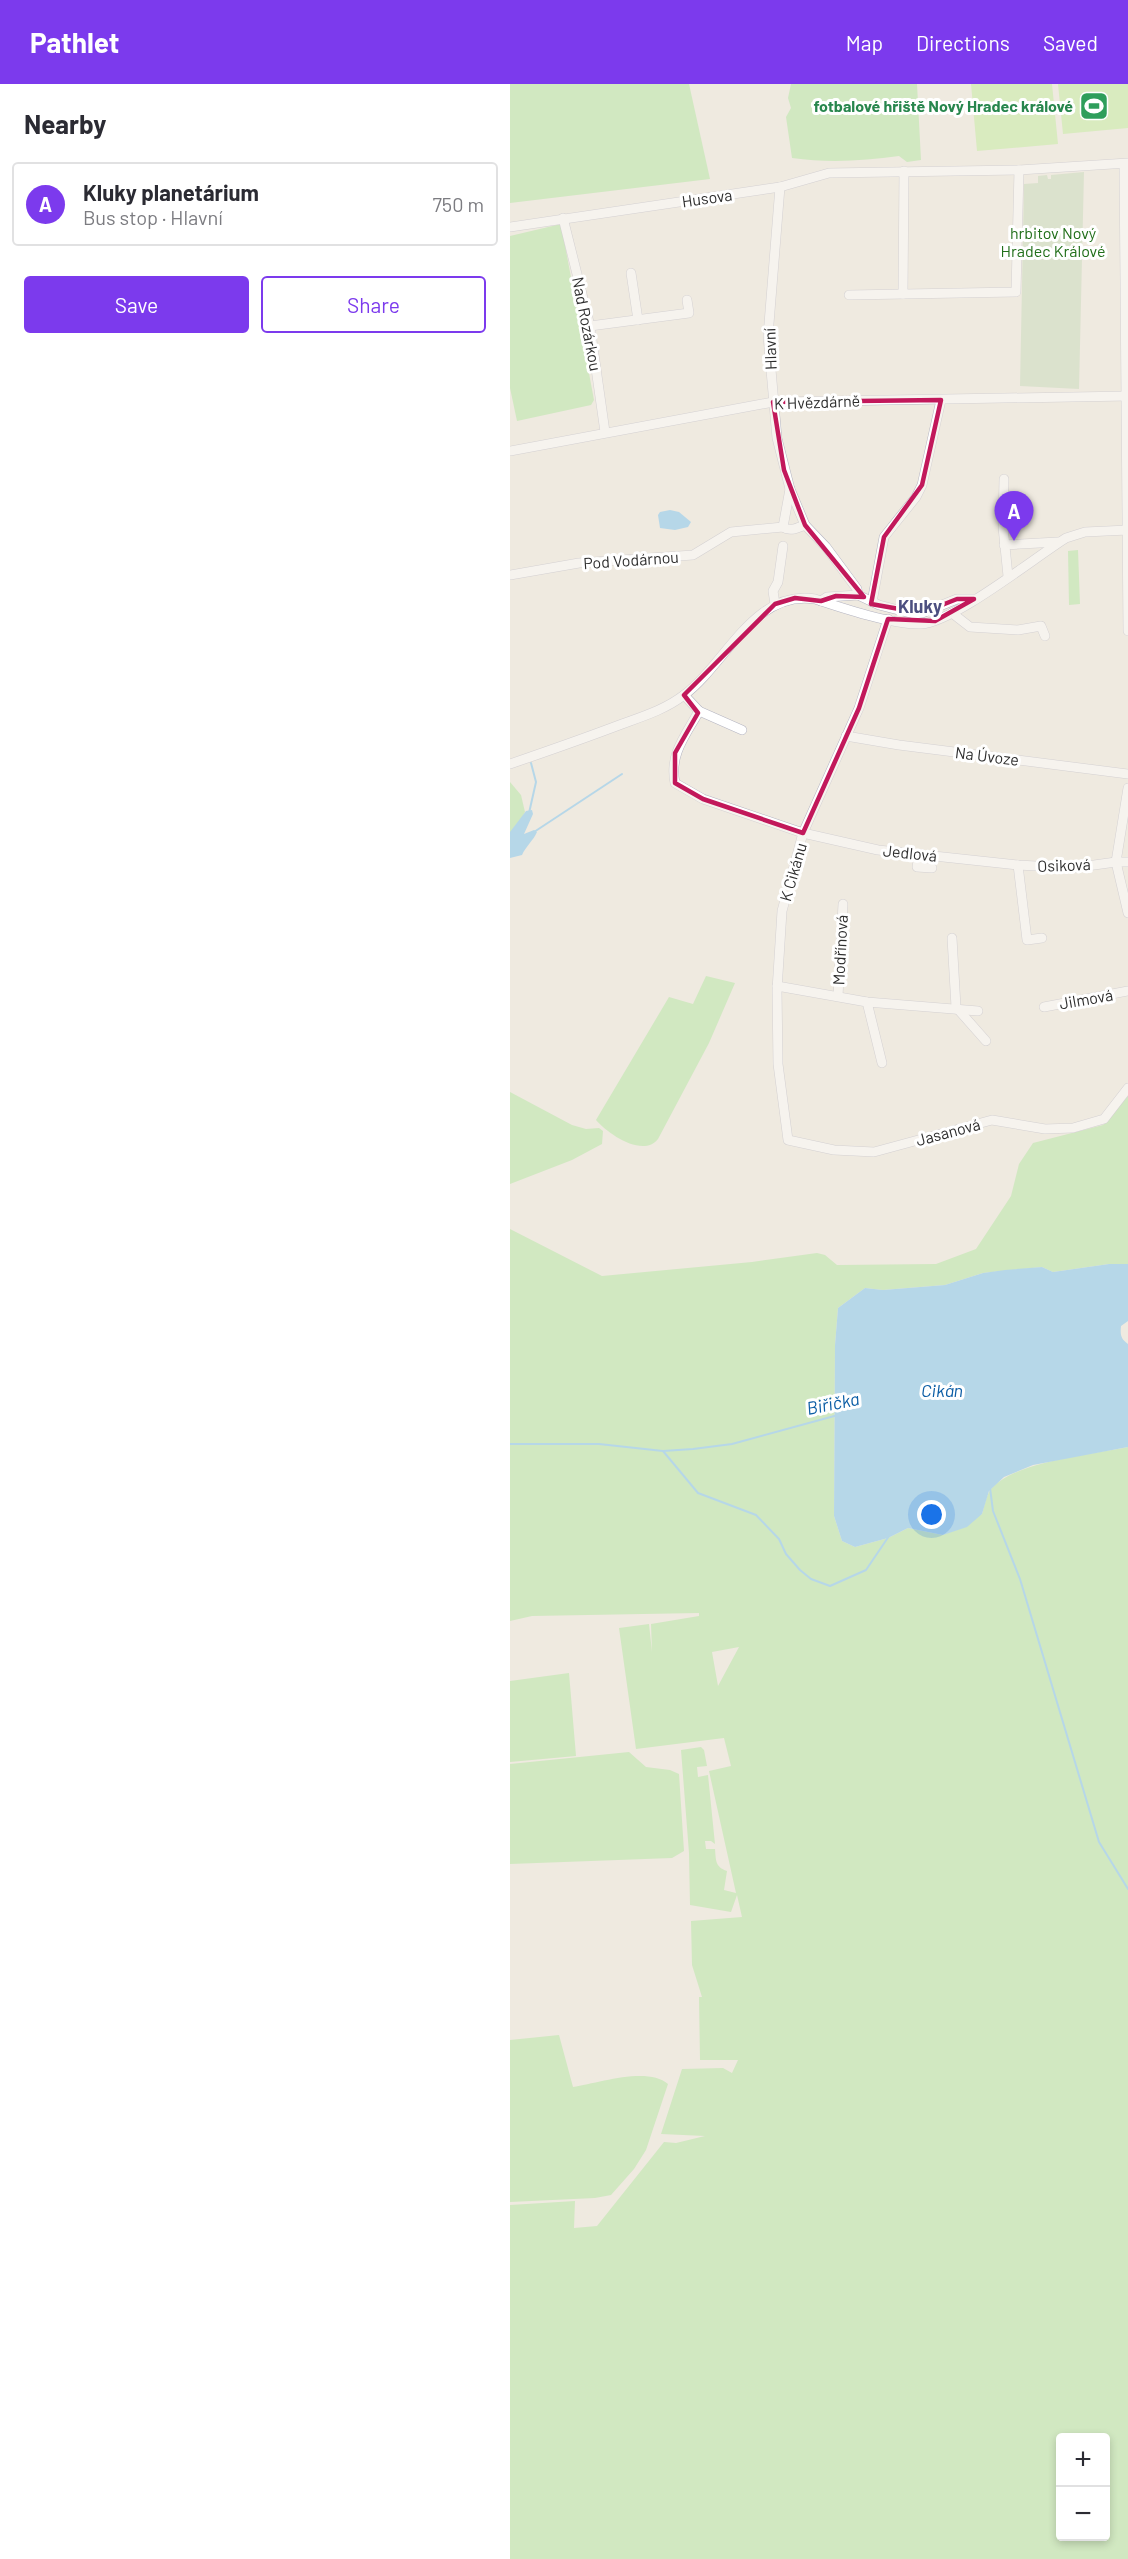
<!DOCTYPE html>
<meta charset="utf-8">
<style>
:root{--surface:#fff;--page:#f7f7f7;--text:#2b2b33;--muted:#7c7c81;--line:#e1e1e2;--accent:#7c3aed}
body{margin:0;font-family:Barlow,sans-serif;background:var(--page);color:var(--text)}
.controls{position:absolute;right:18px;bottom:18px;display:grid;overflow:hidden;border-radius:6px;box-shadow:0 3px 9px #0003}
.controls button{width:54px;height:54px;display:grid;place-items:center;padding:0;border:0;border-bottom:2px solid var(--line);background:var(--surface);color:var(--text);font:30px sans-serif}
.you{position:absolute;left:422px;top:1431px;width:21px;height:21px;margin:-15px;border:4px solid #fff;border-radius:50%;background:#1a73e8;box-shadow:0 0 0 9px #1a73e833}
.badge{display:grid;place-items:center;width:39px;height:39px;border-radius:50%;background:var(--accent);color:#fff;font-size:20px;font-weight:700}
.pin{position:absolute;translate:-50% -50px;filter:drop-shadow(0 2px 3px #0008)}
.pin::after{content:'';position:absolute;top:32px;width:21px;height:18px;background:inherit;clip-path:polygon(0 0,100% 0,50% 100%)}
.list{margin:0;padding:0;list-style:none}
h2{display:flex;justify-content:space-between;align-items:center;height:78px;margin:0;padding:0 24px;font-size:26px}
h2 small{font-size:20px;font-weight:400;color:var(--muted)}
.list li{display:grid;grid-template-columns:39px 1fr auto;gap:18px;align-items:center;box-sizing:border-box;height:84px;margin:0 12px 12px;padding:0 12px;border:2px solid var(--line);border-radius:6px}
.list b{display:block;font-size:22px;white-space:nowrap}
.list p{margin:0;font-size:20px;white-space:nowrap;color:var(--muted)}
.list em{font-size:20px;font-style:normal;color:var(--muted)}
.actions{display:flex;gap:12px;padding:18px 24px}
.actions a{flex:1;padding:14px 0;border:2px solid var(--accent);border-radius:6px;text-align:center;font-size:21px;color:var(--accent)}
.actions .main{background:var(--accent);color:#fff}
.map{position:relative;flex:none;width:618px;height:2475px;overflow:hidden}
header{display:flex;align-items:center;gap:36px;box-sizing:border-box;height:84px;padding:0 30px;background:var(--accent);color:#fff}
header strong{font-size:28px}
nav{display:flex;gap:33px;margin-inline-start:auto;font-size:21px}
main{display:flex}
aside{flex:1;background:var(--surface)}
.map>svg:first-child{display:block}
.green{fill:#ade69c;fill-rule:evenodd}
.cemetery{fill:#c4d9b7}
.pitch{fill:#bfed98}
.water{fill:#72c1f2}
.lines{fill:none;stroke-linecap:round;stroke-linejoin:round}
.stream{stroke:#72c1f2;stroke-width:2}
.minor-casing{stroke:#b4b4c1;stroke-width:10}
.minor{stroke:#fff;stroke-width:9}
.marked{fill:none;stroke:#c2185b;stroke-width:4.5;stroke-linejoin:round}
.labels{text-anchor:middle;stroke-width:6;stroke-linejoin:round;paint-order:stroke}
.leisure-label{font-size:16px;font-weight:bold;fill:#27864d;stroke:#fff;text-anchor:end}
.street-label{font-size:16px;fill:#2e2e2e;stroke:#fff}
.park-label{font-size:16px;fill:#216f1a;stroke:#fff}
.neighbourhood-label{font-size:18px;font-weight:bold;fill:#4c4f80;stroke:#fff}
.water-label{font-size:18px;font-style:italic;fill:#0b5da5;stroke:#fff}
</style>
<header>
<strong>Pathlet</strong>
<nav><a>Map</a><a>Directions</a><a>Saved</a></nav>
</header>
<main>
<aside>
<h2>Nearby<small></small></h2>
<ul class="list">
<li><span class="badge">A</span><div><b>Kluky planetárium</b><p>Bus stop · Hlavní</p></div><em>750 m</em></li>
</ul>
<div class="actions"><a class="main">Save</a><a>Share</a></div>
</aside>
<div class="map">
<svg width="618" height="2475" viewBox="0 0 618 2475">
<rect width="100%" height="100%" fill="#efeae0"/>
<g class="green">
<polygon points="0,0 179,0 200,95 0,119"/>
<path d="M281 0H407L411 76 397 78 389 72C353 77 318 79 282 74L276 33 281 24 278 14Z"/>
<polygon points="51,140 84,316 81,321 7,337 0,304 0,152"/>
<polygon points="568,466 570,520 559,521 558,467"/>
<polygon points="0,698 11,711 15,728 0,756"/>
<path d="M196 892 225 899 199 959 148 1055C133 1074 98 1050 86 1036L159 913 183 920Z"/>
<polygon points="0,1008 62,1041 76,1045 89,1044 93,1047 92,1060 62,1076 0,1100"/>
<path d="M618 1012V1180H599L543 1188 532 1183 473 1189 435 1201 373 1206 355 1204 328 1224 325 1261 324 1432 332 1457 345 1463 378 1454 398 1444 433 1451 472 1430C474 1423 476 1414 479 1408 497 1378 585 1370 618 1363V2475H0V2121L65 2117 64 2144 87 2142 154 2058 166 2059 195 2052 151 2050 172 1985 213 1984 222 1989 228 1976H190L189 1913H192L182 1881 181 1837 232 1833 227 1811 221 1828 180 1821 179 1769 171 1666 191 1663 194 1666 197 1682 187 1683 188 1693 198 1691 205 1760 201 1757H195L196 1765H205C206 1776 205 1783 217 1787L214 1806 226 1809 199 1687 221 1682 214 1654 126 1665 109 1544 139 1540 142 1568 141 1540 189 1532V1529L22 1532 0 1537V1145L92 1192 242 1178 307 1169 315 1171 327 1181 426 1180 466 1165 501 1112 509 1080 523 1059 593 1041ZM229 1563 208 1602 202 1568ZM550 2354H596V2452H550Z"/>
<polygon points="59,1589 66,1672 0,1678 0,1597"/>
<polygon points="119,1668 136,1683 160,1686 169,1690 174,1767 162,1774 0,1780 0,1680"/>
<path d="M49 1951 63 2003C88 1999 138 1982 158 2000L136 2066 124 2085 101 2111 85 2114 0 2118V1956Z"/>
</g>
<polygon class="cemetery" points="574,88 569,305 510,302 514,100 528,99 528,92 537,91 538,95 541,95 541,91"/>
<g class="pitch">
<polygon points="461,0 542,0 548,60 467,67"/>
<polygon points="548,0 618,0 618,44 553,50"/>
</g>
<g class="water">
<polygon points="160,426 169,428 181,438 178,443 165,446 150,444 148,431 150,428"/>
<path d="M22 726 23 730 14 750 24 746 27 748C23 757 16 762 12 771L0 774V748L16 727Z"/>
<path d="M599 1180H618V1237L611 1242C610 1251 611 1255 618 1260V1363L523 1381 494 1393 479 1407 472 1430 457 1443 433 1451 398 1444 378 1454 345 1463 332 1457 324 1432 325 1261 328 1224 355 1204 373 1206 435 1201 473 1189 495 1186 532 1183 543 1188Z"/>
</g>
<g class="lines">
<g class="stream">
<polyline points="19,729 26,698 21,679"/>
<polyline points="24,748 112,690"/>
<polyline points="0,1360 89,1360 153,1367 183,1365 222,1360 328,1331"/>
<polyline points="153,1367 188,1409 246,1431 269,1455 276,1470 290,1486 301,1495 320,1502 356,1486 379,1452"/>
<polyline points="480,1404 483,1427 510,1495 589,1758 618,1805"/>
</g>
<g class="minor-casing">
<g id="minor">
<polyline points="614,80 618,547"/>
<polyline points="270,103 258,252 267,354 280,405 295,441 316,463 347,505 348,511"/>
<polyline points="53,134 80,242 95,348"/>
<polyline points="0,143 270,103 319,89 509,86 618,79"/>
<polyline points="121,189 128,236"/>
<polyline points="393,210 394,87"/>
<polyline points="339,211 506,208 509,86"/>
<polyline points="80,242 179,229 177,216"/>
<polyline points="0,367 263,318 618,312"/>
<polyline points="494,395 493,443 498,492"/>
<polyline points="273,443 280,405"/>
<polyline points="494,461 548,458"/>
<path d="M0 491 69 479 183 471 221 448 273 443C280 448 287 444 295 441"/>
<polyline points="311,517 317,513 348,511 369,521 404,530 412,529 447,515 464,515"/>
<polyline points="362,518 374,453 406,413 412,401 431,316"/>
<polyline points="265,520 263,507 268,498 273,462"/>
<polyline points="442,529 460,543 508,546 531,542 535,552"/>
<polyline points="378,535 349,624 293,749 272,827 267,906 268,980 278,1056 324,1066 364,1068 482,1036 535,1045 563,1044 594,1035 618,1004"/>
<path d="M174 611 189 627C176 651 159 670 165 699L193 715 293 749 368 766 508 781 562 784 606 778H618"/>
<polyline points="189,627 232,646"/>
<polyline points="336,652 389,661 618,690"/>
<path d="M0 680C38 667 75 654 112 640 134 632 156 625 174 611 216 580 244 505 305 515 332 524 383 541 411 540 444 538 524 474 556 454L575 448 618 446"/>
<polyline points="618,704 606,778 618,829"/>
<polyline points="409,771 407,783 422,784"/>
<polyline points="508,781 517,856 532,854"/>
<polyline points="442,854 446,923"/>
<polyline points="267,902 357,918 468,927"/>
<polyline points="328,912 333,820"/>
<polyline points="357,918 372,979"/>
<polyline points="446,923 476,957"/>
<polyline points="534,923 618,907"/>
</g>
</g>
<use href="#minor" class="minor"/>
</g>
<path d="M0 0H618V2475H0ZM431 316 412 401 374 453 361 520 412 529 447 515H464L425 537 378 535 349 624 293 749 193 715 165 699V669L188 629 174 611 265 520 285 514 311 517 326 512 354 513 295 441 274 386 263 318Z" fill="#efeae0" fill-opacity=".55" fill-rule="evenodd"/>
<path class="marked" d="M431 316 412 401 374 453 361 520 412 529 447 515H464L425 537 378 535 349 624 293 749 193 715 165 699V669L188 629 174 611 265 520 285 514 311 517 326 512 354 513 295 441 274 386 263 318Z"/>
<defs>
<g id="stadium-square" transform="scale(1.5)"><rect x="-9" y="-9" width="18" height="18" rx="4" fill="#2e9e5b" stroke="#fff"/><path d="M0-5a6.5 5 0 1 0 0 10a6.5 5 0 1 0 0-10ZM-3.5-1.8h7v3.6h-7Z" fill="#fff"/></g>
</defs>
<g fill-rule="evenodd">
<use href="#stadium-square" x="584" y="22"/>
</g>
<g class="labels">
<g class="leisure-label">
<text x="563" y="28">fotbalové hřiště Nový Hradec králové</text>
</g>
<g class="street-label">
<text transform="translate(197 114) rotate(-8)" y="6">Husova</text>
<text transform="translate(77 240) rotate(79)" y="6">Nad Rozárkou</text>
<text transform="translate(260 265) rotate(-92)" y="6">Hlavní</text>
<text transform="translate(307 318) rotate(-2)" y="6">K Hvězdárně</text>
<text transform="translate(121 476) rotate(-4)" y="6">Pod Vodárnou</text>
<text transform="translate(477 672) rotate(7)" y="6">Na Úvoze</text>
<text transform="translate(400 769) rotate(6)" y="6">Jedlová</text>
<text transform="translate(554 781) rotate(-2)" y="6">Osiková</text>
<text transform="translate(283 788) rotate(-74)" y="6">K Cikánu</text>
<text transform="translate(330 866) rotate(-87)" y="6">Modřínová</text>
<text transform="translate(576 915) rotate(-10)" y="6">Jilmová</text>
<text transform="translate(438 1048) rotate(-15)" y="6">Jasanová</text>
</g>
<g class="park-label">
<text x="543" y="155">hrbitov Nový<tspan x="543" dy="18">Hradec Králové</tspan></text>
</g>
<g class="neighbourhood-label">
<text x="410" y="529">Kluky</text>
</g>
<g class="water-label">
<text x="432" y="1313">Cikán</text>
<text transform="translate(323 1320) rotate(-11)" y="6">Biřička</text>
</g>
</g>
</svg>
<div class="controls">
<button>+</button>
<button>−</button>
</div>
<div class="you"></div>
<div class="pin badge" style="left:504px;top:457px">A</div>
</div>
</main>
